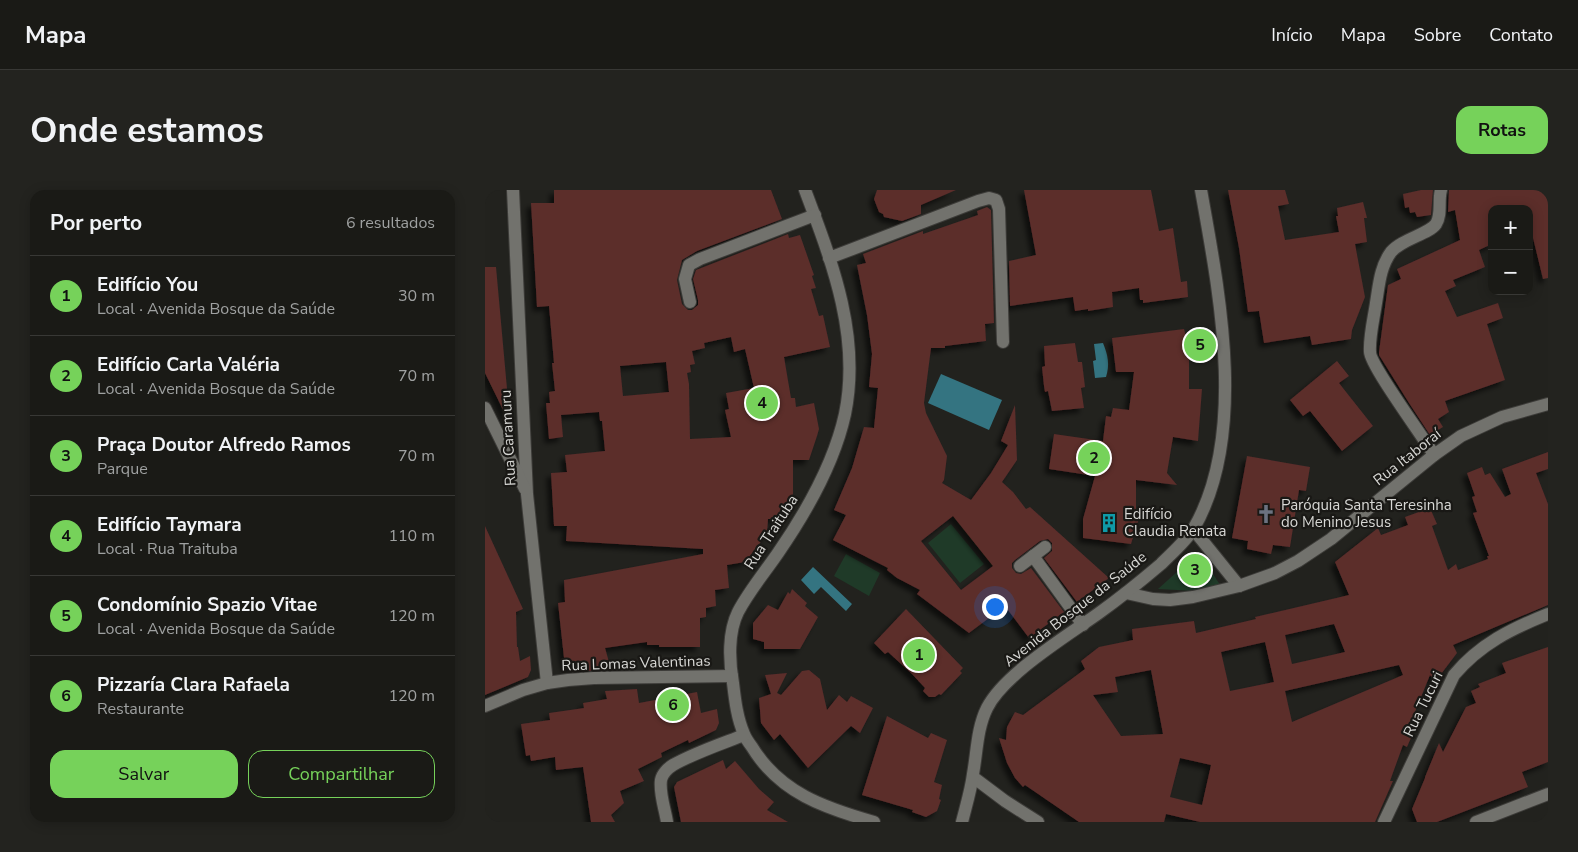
<!DOCTYPE html>
<html lang="pt">
<meta charset="utf-8">
<style>
:root{--surface:#1a1a16;--page:#23231f;--text:#f1f3f6;--muted:#9fa1a1;--line:#383835;--accent:#76d25a}
body{margin:0;font-family:"Nunito Sans",sans-serif;background:var(--page);color:var(--text)}
.controls{position:absolute;right:15px;top:15px;display:grid;overflow:hidden;border-radius:10px;box-shadow:0 2px 12px #0003}
.controls button{width:45px;height:45px;display:grid;place-items:center;padding:0;border:0;border-bottom:1px solid var(--line);background:var(--surface);color:var(--text);font:25px sans-serif}
.you{position:absolute;left:509px;top:416px;width:18px;height:18px;margin:-12px;border:4px solid #fff;border-radius:50%;background:#1a73e8;box-shadow:0 0 0 8px #1a73e833}
.badge{display:grid;place-items:center;width:32px;height:32px;border-radius:50%;background:var(--accent);color:#111;font-size:16px;font-weight:700}
.pin{position:absolute;translate:-50% -50%;border:2px solid #fff;box-shadow:0 1px 5px #0006}
.list{margin:0;padding:0;list-style:none}
h2{display:flex;justify-content:space-between;align-items:center;height:65px;margin:0;padding:0 20px;font-size:21px}
h2 small{font-size:16px;font-weight:400;color:var(--muted)}
.list li{display:grid;grid-template-columns:32px 1fr auto;gap:15px;align-items:center;box-sizing:border-box;height:80px;padding:0 20px;border-top:1px solid var(--line)}
.list b{display:block;font-size:19px;white-space:nowrap}
.list p{margin:0;font-size:16px;white-space:nowrap;color:var(--muted)}
.list em{font-size:16px;font-style:normal;color:var(--muted)}
.actions{display:flex;gap:10px;padding:15px 20px}
.actions a{flex:1;padding:11px 0;border:1px solid var(--accent);border-radius:15px;text-align:center;font-size:18px;color:var(--accent)}
.actions .main{background:var(--accent);color:#111}
.map{position:relative;flex:none;width:1063px;height:632px;overflow:hidden;border-radius:15px}
header{display:flex;align-items:center;gap:30px;box-sizing:border-box;height:70px;padding:0 25px;background:var(--surface);border-bottom:1px solid var(--line)}
header strong{font-size:24px}
nav{display:flex;gap:28px;margin-inline-start:auto;font-size:18px}
.intro{display:flex;align-items:center;justify-content:space-between;box-sizing:border-box;height:120px;padding:0 30px}
h1{margin:0;font-size:35px}
.button{padding:12px 22px;border-radius:15px;background:var(--accent);color:#111;font-size:18px;font-weight:700}
main{display:flex;gap:30px;padding:0 30px}
aside{flex:1;background:var(--surface);border-radius:15px;box-shadow:0 2px 12px #0003}
.map>svg:first-child{display:block}
.green{fill:#1f3a28}
.water{fill:#347481}
.building{fill:#5b2d2b;fill-rule:evenodd;filter:url(#shadow)}
.lines{fill:none;stroke-linecap:round;stroke-linejoin:round}
.street-casing{stroke:#3d3c39;stroke-width:14}
.secondary-casing{stroke:#3d3c39;stroke-width:14}
.street{stroke:#72726d;stroke-width:12}
.secondary{stroke:#72726d;stroke-width:12}
.labels{text-anchor:middle;stroke-width:4.5;stroke-linejoin:round;paint-order:stroke}
.street-label{font-size:15px;fill:#d7d7d4;stroke:#191815}
.poi-label{font-size:15px;fill:#d7d7d4;stroke:#191815;text-anchor:start}
</style>
<header>
<strong>Mapa</strong>
<nav><a>Início</a><a>Mapa</a><a>Sobre</a><a>Contato</a></nav>
</header>
<div class="intro"><h1>Onde estamos</h1><a class="button">Rotas</a></div>
<main>
<aside>
<h2>Por perto<small>6 resultados</small></h2>
<ul class="list">
<li><span class="badge">1</span><div><b>Edifício You</b><p>Local · Avenida Bosque da Saúde</p></div><em>30 m</em></li>
<li><span class="badge">2</span><div><b>Edifício Carla Valéria</b><p>Local · Avenida Bosque da Saúde</p></div><em>70 m</em></li>
<li><span class="badge">3</span><div><b>Praça Doutor Alfredo Ramos</b><p>Parque</p></div><em>70 m</em></li>
<li><span class="badge">4</span><div><b>Edifício Taymara</b><p>Local · Rua Traituba</p></div><em>110 m</em></li>
<li><span class="badge">5</span><div><b>Condomínio Spazio Vitae</b><p>Local · Avenida Bosque da Saúde</p></div><em>120 m</em></li>
<li><span class="badge">6</span><div><b>Pizzaría Clara Rafaela</b><p>Restaurante</p></div><em>120 m</em></li>
</ul>
<div class="actions"><a class="main">Salvar</a><a>Compartilhar</a></div>
</aside>
<div class="map">
<svg width="1063" height="632" viewBox="0 0 1063 632">
<defs>
<filter id="shadow"><feDropShadow dx="-4.5" dy="4.5" stdDeviation="2.5" flood-color="#0009"/></filter>
</defs>
<rect width="100%" height="100%" fill="#22221e"/>
<g class="green">
<polygon points="466,334 499,374 475,393 443,353"/>
<polygon points="714,362 737,398 710,401 673,399"/>
<polygon points="361,364 395,383 384,406 349,386"/>
</g>
<g class="water">
<path d="M618 153C623 165 625 175 621 187L610 188 608 171 611 170 609 154Z"/>
<polygon points="456,184 517,210 504,240 443,213"/>
<polygon points="328,377 367,414 361,421 336,397 329,404 316,390"/>
</g>
<g class="building">
<path d="M69 0H286L297 29 212 61 197 70 192 90 197 114 203 120H207L213 115V110L208 89 211 80 303 44 304 48 315 45 329 85 327 86 331 98 326 99 334 126 338 125 345 157 299 167 306 208H310L311 217 329 213 334 239 332 246 324 270H308V304L293 329H283L282 344 260 372 242 375 244 398 230 400 231 416 221 418V427L215 428V457H174V455H162V452L120 458 126 479 123 480 96 481 94 474 82 478 79 468 73 413 80 412 79 390 218 364V359L81 351 82 336H69L66 283 82 282 80 265 120 261 117 231H115L114 222 76 225 78 247 64 249 61 213H65L64 202 70 201 67 173H69L64 116 52 117 46 13H69ZM246 147 249 162 260 159 269 198 241 203 244 219 240 220 246 247 205 249 204 194 202 183 206 182 205 175 210 174 207 161 220 158 219 153ZM181 172 184 202 138 206 135 176Z"/>
<polygon points="392,0 471,0 436,15 436,24 417,31 399,27 398,24 394,22 389,9"/>
<polygon points="539,0 666,0 674,41 688,38 696,92 702,91 703,107 658,113 658,110 655,110 654,98 627,102 628,117 603,121 603,119 590,121 588,107 525,116 524,71 551,65"/>
<polygon points="743,0 800,0 804,14 793,16 800,50 854,42 851,26 853,26 852,18 878,12 882,28 879,28 882,52 870,54 880,107 867,140 866,149 827,155 825,146 779,153 774,121 763,122 754,58"/>
<polygon points="936,0 948,0 946,25 932,27 930,22 925,23 924,17 920,18 918,4"/>
<polygon points="964,0 1063,0 1063,88 1058,89 1048,48 1044,42 1044,19 1007,19 1007,54 994,60 1000,77 968,90 971,96 960,101 972,127 1013,113 1018,128 1002,134 1020,190 960,211 964,222 953,229 958,237 945,245 924,213 894,165 894,162 903,95 916,89 912,79 975,50 970,20 963,22"/>
<path d="M502 17 506 20 509 133 500 134 501 151 460 156V158H446L439 213 441 223 462 266 459 290 457 293 486 310 506 283 523 255 516 251 530 215 532 270 517 292 528 302 541 319 545 317 624 388 592 412 559 368 567 361V353L563 349 555 351 530 370 527 373V378L531 383 536 384 546 378 579 422 544 448 520 416 484 443 432 404 435 400 412 388 402 380 403 378 348 350 361 325 349 320 367 278 379 237 389 238 393 198 384 197 387 164 382 125 372 75 381 73 378 64 438 41V44L493 25 492 21ZM468 326 508 376 476 400 436 351Z"/>
<polygon points="0,77 11,77 25,232 24,232 0,183"/>
<polygon points="699,139 704,157 704,199 717,199 713,251 688,247 682,283 692,295 651,290 651,325 654,328 646,354 598,348 598,329 610,286 564,279 569,244 618,251 621,226 626,227 628,218 644,220 649,182 631,182 627,148"/>
<polygon points="590,153 593,172 597,172 600,197 596,198 599,218 567,221 563,201 560,202 559,196 557,177 560,176 559,156"/>
<polygon points="852,171 864,186 854,193 888,236 857,261 825,221 818,226 805,210"/>
<path d="M1063 262V279L1051 283 1063 314V415L968 455 972 463 950 492 945 485 927 529 932 534 922 557 918 555 905 591H908L890 632H715L681 624 679 632H594L540 595 538 597 530 588 522 573 514 548 521 550 522 537 530 522 538 525 600 479 596 471 614 457 648 450 647 439 709 431 711 443 771 429 770 427 864 405 850 372 893 338 896 345 923 335 920 327 945 318 952 334 947 336 963 380 971 374 973 380 1003 369 1002 366H1004L988 323 992 322 987 307 990 306 982 283 997 277 1000 285 1005 283 1020 307 1026 304 1017 279ZM849 434 860 462 807 474 800 445ZM780 452 789 492 745 501 736 462ZM914 475 918 485 807 532 800 501ZM666 480 678 544 636 546 608 505 633 502 630 487ZM695 568 726 575 717 615 685 607Z"/>
<polygon points="762,266 825,277 821,301 814,300 805,357 788,355 786,364 762,359 763,351 747,348"/>
<polygon points="0,336 38,419 31,422 32,457 33,457 35,471 45,466 46,480 43,487 0,505"/>
<polygon points="307,399 322,413 320,416 333,427 315,459 279,459 279,452 268,449 268,433 283,415 293,420 303,402 305,404"/>
<polygon points="421,419 478,478 475,481 477,483 456,505 454,504 450,507 444,507 438,501 440,498 427,484 403,462 400,464 389,453"/>
<polygon points="1063,457 1063,572 1037,582 1043,597 952,632 932,632 927,619 940,588 940,587 954,553 958,562 981,517 991,513 986,501 995,497 993,494 1021,483 1017,473"/>
<polygon points="324,480 335,489 342,520 354,505 362,512 366,506 388,518 375,543 366,536 323,578 295,544 289,550 276,533 274,508 286,504 280,485 302,483 292,503 296,505 317,481"/>
<polygon points="152,499 154,513 212,502 216,523 232,519 234,533 231,540 204,553 203,550 176,563 177,567 153,579 159,591 135,601 139,613 126,625 130,632 106,632 98,577 71,580 70,567 46,571 45,565 41,566 36,534 65,530 64,523 99,518 98,513 122,509 120,501"/>
<polygon points="402,526 443,548 446,543 462,550 449,592 457,595 454,609 456,610 452,621 441,627 427,622 428,620 377,605"/>
<polygon points="238,570 241,579 250,571 274,599 289,612 282,620 303,632 196,632 189,597 192,592"/>
</g>
<g class="lines">
<g class="street-casing">
<g id="street">
<polyline points="28,0 42,304 62,493"/>
<path d="M320 0C347 72 376 146 360 224 349 274 322 321 293 363 280 382 264 401 253 422 243 442 244 471 248 493 250 510 252 528 259 544 261 549 264 553 267 557 295 603 340 618 389 632"/>
<polyline points="344,68 493,11 504,8 511,10 514,19 518,152"/>
<polyline points="205,112 200,89 204,75 215,69 330,25"/>
<polyline points="0,218 40,299"/>
<path d="M949 265C939 248 885 175 885 162 884 147 889 127 891 113 894 95 895 77 906 62 917 49 944 44 951 34 957 25 953 10 956 0"/>
<polyline points="708,339 754,396"/>
<polyline points="548,366 598,435"/>
<polyline points="535,376 560,357"/>
<polyline points="641,403 668,409 685,410 708,407 754,396 790,383 813,371 846,349 949,265 976,246 1017,227 1063,214"/>
<polyline points="0,516 38,500 62,493 83,490 109,488 247,486"/>
<polyline points="488,587 520,611 553,632"/>
<path d="M182 632C180 619 174 603 176 590 177 584 183 578 188 575 209 563 236 554 259 545"/>
<path d="M899 632 969 485C995 454 1026 439 1063 424"/>
<polyline points="991,632 1063,604"/>
</g>
</g>
<g class="secondary-casing">
<path id="secondary" d="M477 632C481 616 486 600 488 584 492 562 492 538 502 518 519 484 582 446 614 423 635 408 656 391 676 374 687 363 701 351 709 338 763 244 734 101 716 0"/>
</g>
<use href="#street" class="street"/>
<use href="#secondary" class="secondary"/>
</g>
<defs>
<g id="church-bare" transform="scale(1.5)"><path d="M-1.2-6h2.4v3.5h3.3v2.4h-3.3V6h-2.4V-.1h-3.3v-2.4h3.3Z" fill="#6b7280" stroke="#191815" stroke-width="2.5" paint-order="stroke"/></g>
<g id="building-bare" transform="scale(1.5)"><path d="M-4-6H4V6H1V3H-1V6H-4ZM-2.5-4.3h1.7v1.8h-1.7ZM.8-4.3h1.7v1.8H.8ZM-2.5-1h1.7V.8h-1.7ZM.8-1h1.7V.8H.8Z" fill="#0f9aa8" stroke="#191815" stroke-width="2.5" paint-order="stroke"/></g>
</defs>
<g fill-rule="evenodd">
<use href="#church-bare" x="781" y="324"/>
<use href="#building-bare" x="624" y="333"/>
</g>
<g class="labels">
<g class="street-label">
<text transform="translate(23 248) rotate(-93)" y="5">Rua Caramuru</text>
<text transform="translate(922 267) rotate(-38)" y="5">Rua Itaboraí</text>
<text transform="translate(286 342) rotate(-57)" y="5">Rua Traituba</text>
<text transform="translate(590 419) rotate(-38)" y="5">Avenida Bosque da Saúde</text>
<text transform="translate(151 473) rotate(-2)" y="5">Rua Lomas Valentinas</text>
<text transform="translate(938 514) rotate(-64)" y="5">Rua Tucuri</text>
</g>
<g class="poi-label">
<text x="796" y="320">Paróquia Santa Teresinha<tspan x="796" dy="17">do Menino Jesus</tspan></text>
<text x="639" y="329">Edifício<tspan x="639" dy="17">Claudia Renata</tspan></text>
</g>
</g>
</svg>
<div class="controls">
<button>+</button>
<button>−</button>
</div>
<div class="you"></div>
<div class="pin badge" style="left:434px;top:465px">1</div>
<div class="pin badge" style="left:609px;top:268px">2</div>
<div class="pin badge" style="left:710px;top:380px">3</div>
<div class="pin badge" style="left:277px;top:213px">4</div>
<div class="pin badge" style="left:715px;top:155px">5</div>
<div class="pin badge" style="left:188px;top:515px">6</div>
</div>
</main>
